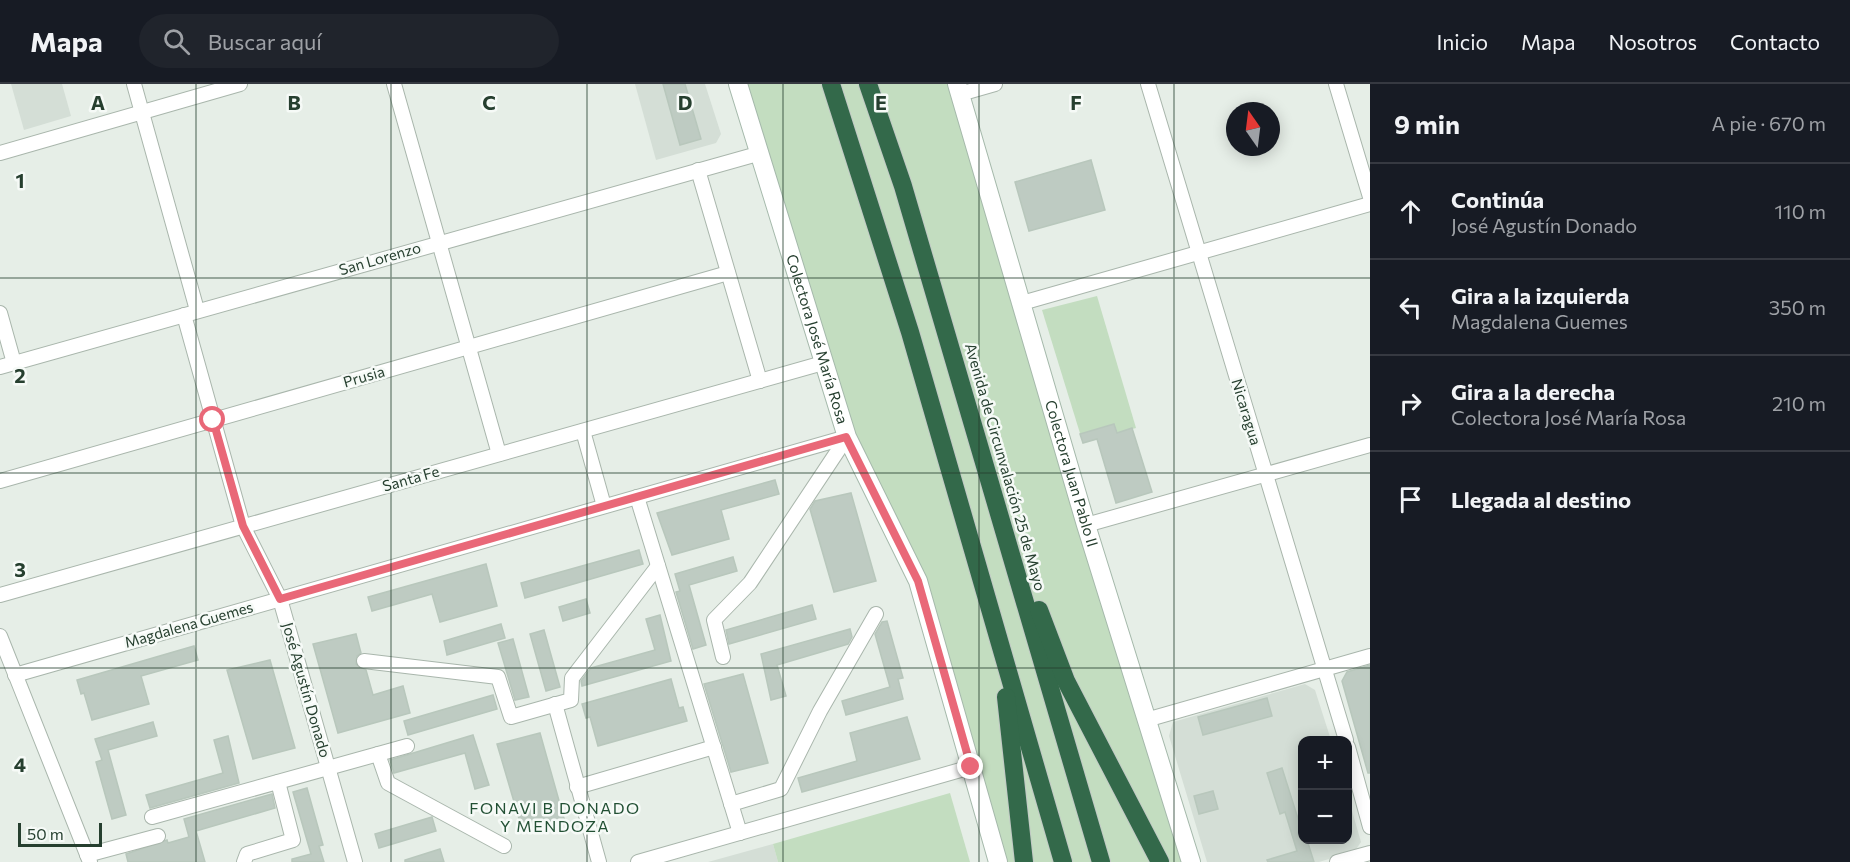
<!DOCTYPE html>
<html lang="es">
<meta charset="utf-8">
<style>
:root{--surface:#171b24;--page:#20242c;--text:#f1f3f6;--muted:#9ea1a6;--line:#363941}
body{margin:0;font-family:Commissioner,sans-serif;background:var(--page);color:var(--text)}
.controls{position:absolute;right:18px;bottom:18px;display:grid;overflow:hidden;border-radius:12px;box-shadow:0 3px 15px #0003}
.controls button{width:54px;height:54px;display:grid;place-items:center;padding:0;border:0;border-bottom:2px solid var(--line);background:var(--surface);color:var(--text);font:30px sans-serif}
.compass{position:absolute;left:1226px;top:18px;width:54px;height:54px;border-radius:50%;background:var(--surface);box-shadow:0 3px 15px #0003;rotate:346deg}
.scale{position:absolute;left:18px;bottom:15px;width:84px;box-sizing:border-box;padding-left:6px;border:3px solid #263f2f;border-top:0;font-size:16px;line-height:21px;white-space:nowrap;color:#263f2f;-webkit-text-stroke:4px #f6faf7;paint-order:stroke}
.stop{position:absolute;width:18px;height:18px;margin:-14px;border:4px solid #e96878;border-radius:50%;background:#fff}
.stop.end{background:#e96878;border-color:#fff;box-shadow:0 2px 6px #0008}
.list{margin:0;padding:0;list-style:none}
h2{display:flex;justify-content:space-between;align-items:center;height:78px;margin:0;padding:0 24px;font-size:26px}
h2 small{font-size:20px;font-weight:400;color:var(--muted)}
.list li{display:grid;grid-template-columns:39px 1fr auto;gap:18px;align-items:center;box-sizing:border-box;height:96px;padding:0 24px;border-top:2px solid var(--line)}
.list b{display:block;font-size:22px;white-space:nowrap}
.list p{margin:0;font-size:20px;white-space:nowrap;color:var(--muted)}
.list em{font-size:20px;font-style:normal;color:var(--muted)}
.icon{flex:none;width:33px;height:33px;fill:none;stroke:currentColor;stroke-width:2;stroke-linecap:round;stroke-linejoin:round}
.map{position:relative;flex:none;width:1370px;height:778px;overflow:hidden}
header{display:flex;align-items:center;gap:36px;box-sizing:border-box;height:84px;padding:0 30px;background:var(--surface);border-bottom:2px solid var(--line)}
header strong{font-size:28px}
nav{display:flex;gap:33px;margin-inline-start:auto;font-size:21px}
.search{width:420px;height:54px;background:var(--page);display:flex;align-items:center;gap:15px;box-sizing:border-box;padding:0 21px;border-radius:33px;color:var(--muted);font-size:22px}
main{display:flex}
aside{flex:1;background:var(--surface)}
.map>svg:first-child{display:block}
.built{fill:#d4ded6}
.green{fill:#c3ddc0}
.building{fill:#becbc2;stroke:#b8c7bc;stroke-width:1.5}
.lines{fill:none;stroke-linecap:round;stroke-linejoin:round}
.street-casing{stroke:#a9b6ac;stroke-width:16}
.secondary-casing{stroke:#a5b9ab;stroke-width:20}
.highway-casing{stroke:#c2c9c5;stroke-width:20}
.street{stroke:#fff;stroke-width:14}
.secondary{stroke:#fff;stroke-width:18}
.highway{stroke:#33694a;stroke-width:18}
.route{stroke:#e96878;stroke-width:8}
.grid{fill:none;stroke:#263f2f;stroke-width:1.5;stroke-opacity:0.55}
.labels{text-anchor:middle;stroke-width:5;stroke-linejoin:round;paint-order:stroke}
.street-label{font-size:15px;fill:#263f2f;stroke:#f6faf7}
.neighbourhood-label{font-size:16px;letter-spacing:1.5px;fill:#225034;stroke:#f6faf7}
.grid-label{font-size:20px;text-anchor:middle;font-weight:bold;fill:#263f2f;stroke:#f6faf7;stroke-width:5;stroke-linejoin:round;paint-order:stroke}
</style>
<header>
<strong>Mapa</strong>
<div class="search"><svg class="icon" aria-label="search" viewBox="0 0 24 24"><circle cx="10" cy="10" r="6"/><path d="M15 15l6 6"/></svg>Buscar aquí</div>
<nav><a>Inicio</a><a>Mapa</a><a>Nosotros</a><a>Contacto</a></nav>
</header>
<main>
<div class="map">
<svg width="1370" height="778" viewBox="0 0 1370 778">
<rect width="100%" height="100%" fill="#e6eee7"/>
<g class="built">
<polygon points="11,0 62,0 71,32 24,46"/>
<polygon points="635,0 705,0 721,50 716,59 656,76"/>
<polygon points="1305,600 1315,606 1331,656 1302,656 1302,756 1348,756 1348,713 1361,758 1355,767 1319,778 1207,778 1169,652 1173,638"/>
<polygon points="773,760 778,778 708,778"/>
</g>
<g class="green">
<polygon points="738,0 957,0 1191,778 998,778 918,497 846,353"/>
<polygon points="1097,212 1136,344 1083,359 1042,226"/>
<polygon points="950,709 970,778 778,778 773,760"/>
</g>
<g class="building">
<polygon points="663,0 685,0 701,55 680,61"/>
<polygon points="1091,76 1105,126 1029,147 1015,98"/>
<polygon points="1114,340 1117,349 1132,344 1152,408 1116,419 1097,355 1083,359 1080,350"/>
<polygon points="775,396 779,410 721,426 729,455 672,471 657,429"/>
<polygon points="851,409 876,497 834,508 810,425 815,417"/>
<polygon points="639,466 643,480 525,514 521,499"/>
<polygon points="733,473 737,487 689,501 706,561 693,565 676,508 680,507 675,490"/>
<polygon points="486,480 497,522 440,538 432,510 372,527 368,513"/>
<polygon points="586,515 590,529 563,537 559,523"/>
<polygon points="812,521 816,535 729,560 726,546"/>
<polygon points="660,531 671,577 582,602 581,597 591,584 655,566 646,535"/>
<polygon points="887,537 903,594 898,595 903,615 846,631 842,617 890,603 875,550 882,538"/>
<polygon points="501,540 505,554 447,571 444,557"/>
<polygon points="850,545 852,553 848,560 777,581 786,612 771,616 761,570"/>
<polygon points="544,546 560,603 546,607 530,550"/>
<polygon points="356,550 361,569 357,572 356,580 366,586 373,611 403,602 410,629 338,649 313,560"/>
<polygon points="513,555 529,613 515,616 498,559"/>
<polygon points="194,562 198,576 141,592 149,620 92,636 84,609 81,610 77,596"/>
<polygon points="270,576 295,664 253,675 227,586"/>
<polygon points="1370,581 1370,689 1368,689 1342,597 1347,588"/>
<polygon points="743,590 768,679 731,688 704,600"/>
<polygon points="671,595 679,624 683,623 687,637 598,662 590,633 586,634 582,620"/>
<polygon points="493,611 497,625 408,651 404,637"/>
<polygon points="1267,614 1272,632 1203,651 1198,633"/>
<polygon points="907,633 920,675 802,708 798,694 857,677 850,649"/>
<polygon points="153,638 157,652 108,666 126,731 112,735 96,678 102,676 95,655"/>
<polygon points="540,649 565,738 523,748 497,660"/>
<polygon points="473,651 489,701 475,705 465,669 394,689 390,676"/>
<polygon points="228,652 239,699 150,724 146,711 223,689 214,656"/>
<polygon points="1282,684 1300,741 1302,740 1302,756 1307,756 1314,778 1268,778 1267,776 1297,767 1285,728 1280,730 1267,689"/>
<polygon points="307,704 323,761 319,762 324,778 292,778 292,775 311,770 293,708"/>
<polygon points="1213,707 1218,725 1199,730 1194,712"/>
<polygon points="272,710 275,724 196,747 205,778 128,778 126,770 167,756 168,759 189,753 184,735"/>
<polygon points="432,733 436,747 379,764 375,750"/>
<polygon points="440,765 444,778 405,778 405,776"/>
</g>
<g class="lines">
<g class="street-casing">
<g id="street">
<polyline points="134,0 197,226"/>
<polyline points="394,0 499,370"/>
<polyline points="1148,0 1346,656"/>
<polyline points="1336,0 1370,113"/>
<polyline points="960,10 995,0"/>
<polyline points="0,69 240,0"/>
<polyline points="698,86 760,297"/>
<polyline points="1022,219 1370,120"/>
<polyline points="0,229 14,279"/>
<polyline points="184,231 243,442 280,515 355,778"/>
<polyline points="0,283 761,69"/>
<polyline points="583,347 604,422"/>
<polyline points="0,397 728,189"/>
<polyline points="637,413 740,749"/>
<polyline points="1086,441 1370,361"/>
<polyline points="0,511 823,279"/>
<polyline points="0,552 90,778"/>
<polyline points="723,573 714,536 750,499 847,353"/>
<polyline points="364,577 498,593 511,633 571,616 572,594 658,482"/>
<polyline points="15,591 847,353"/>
<polyline points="555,620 599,778"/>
<polyline points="1146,636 1370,572"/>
<polyline points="1348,663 1370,743"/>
<polyline points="378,670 388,699 504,762"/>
<polyline points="577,703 714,663"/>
<polyline points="731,720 781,705 820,627 876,530"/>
<polyline points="152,733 407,662"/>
<polyline points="87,771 158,752"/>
<polyline points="244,778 247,770 293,756 278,698"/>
<polyline points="638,778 971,683"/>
<polyline points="1337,778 1370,769"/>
</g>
</g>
<g class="secondary-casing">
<g id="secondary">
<path id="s1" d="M738 0 847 353 918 497 998 778"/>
<path id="s2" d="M957 0 1086 441 1191 778"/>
</g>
</g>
<g class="highway-casing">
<g id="highway">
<polyline points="831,0 910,248 1063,778"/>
<polyline points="868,0 903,102 1101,778"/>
<polyline points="1039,526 1066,597 1160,778"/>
<polyline points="1006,613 1024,778"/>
</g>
</g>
<use href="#street" class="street"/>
<use href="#secondary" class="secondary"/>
<use href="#highway" class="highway"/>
</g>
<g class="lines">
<polyline class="route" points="213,336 243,442 280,515 846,353 918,497 971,683"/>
</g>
<path class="grid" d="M196 0V778M391 0V778M587 0V778M783 0V778M979 0V778M1174 0V778M0 194H1370M0 389H1370M0 584H1370"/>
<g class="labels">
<g class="street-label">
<text transform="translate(380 175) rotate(-16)" y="5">San Lorenzo</text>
<text dy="5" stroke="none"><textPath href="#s1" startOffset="267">Colectora José María Rosa</textPath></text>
<text transform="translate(364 293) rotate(-16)" y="5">Prusia</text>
<text transform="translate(1246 328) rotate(73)" y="5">Nicaragua</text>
<text transform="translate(1005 383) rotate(74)" y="5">Avenida de Circunvalación 25 de Mayo</text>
<text dy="5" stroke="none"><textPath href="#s2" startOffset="406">Colectora Juan Pablo II</textPath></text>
<text transform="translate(411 395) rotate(-16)" y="5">Santa Fe</text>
<text transform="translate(189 541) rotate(-16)" y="5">Magdalena Guemes</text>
<text transform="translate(306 606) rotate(74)" y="5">José Agustín Donado</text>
</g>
<g class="neighbourhood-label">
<text x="555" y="730">FONAVI B DONADO<tspan x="555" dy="18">Y MENDOZA</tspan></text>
</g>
</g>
<g class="grid-label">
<text x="98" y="26">A</text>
<text x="294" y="26">B</text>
<text x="489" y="26">C</text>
<text x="685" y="26">D</text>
<text x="881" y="26">E</text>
<text x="1076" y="26">F</text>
<text x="20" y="104">1</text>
<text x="20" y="299">2</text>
<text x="20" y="493">3</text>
<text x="20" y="688">4</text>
</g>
</svg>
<div class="controls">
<button>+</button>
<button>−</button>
</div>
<svg class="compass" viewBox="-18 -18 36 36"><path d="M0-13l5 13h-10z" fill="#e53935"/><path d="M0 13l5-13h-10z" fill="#9ea1a6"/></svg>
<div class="scale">50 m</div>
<div class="stop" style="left:213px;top:336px"></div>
<div class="stop end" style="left:971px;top:683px"></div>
</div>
<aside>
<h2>9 min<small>A pie · 670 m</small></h2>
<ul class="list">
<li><svg class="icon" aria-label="ahead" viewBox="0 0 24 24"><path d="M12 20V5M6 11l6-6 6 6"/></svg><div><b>Continúa</b><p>José Agustín Donado</p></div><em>110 m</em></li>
<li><svg class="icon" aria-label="left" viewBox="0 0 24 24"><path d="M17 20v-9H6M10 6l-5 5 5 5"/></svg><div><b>Gira a la izquierda</b><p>Magdalena Guemes</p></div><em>350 m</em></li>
<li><svg class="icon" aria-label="right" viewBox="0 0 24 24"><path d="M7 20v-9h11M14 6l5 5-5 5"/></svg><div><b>Gira a la derecha</b><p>Colectora José María Rosa</p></div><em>210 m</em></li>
<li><svg class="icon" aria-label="arrive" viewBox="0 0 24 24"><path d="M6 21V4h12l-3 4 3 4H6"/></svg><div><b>Llegada al destino</b></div></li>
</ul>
</aside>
</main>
